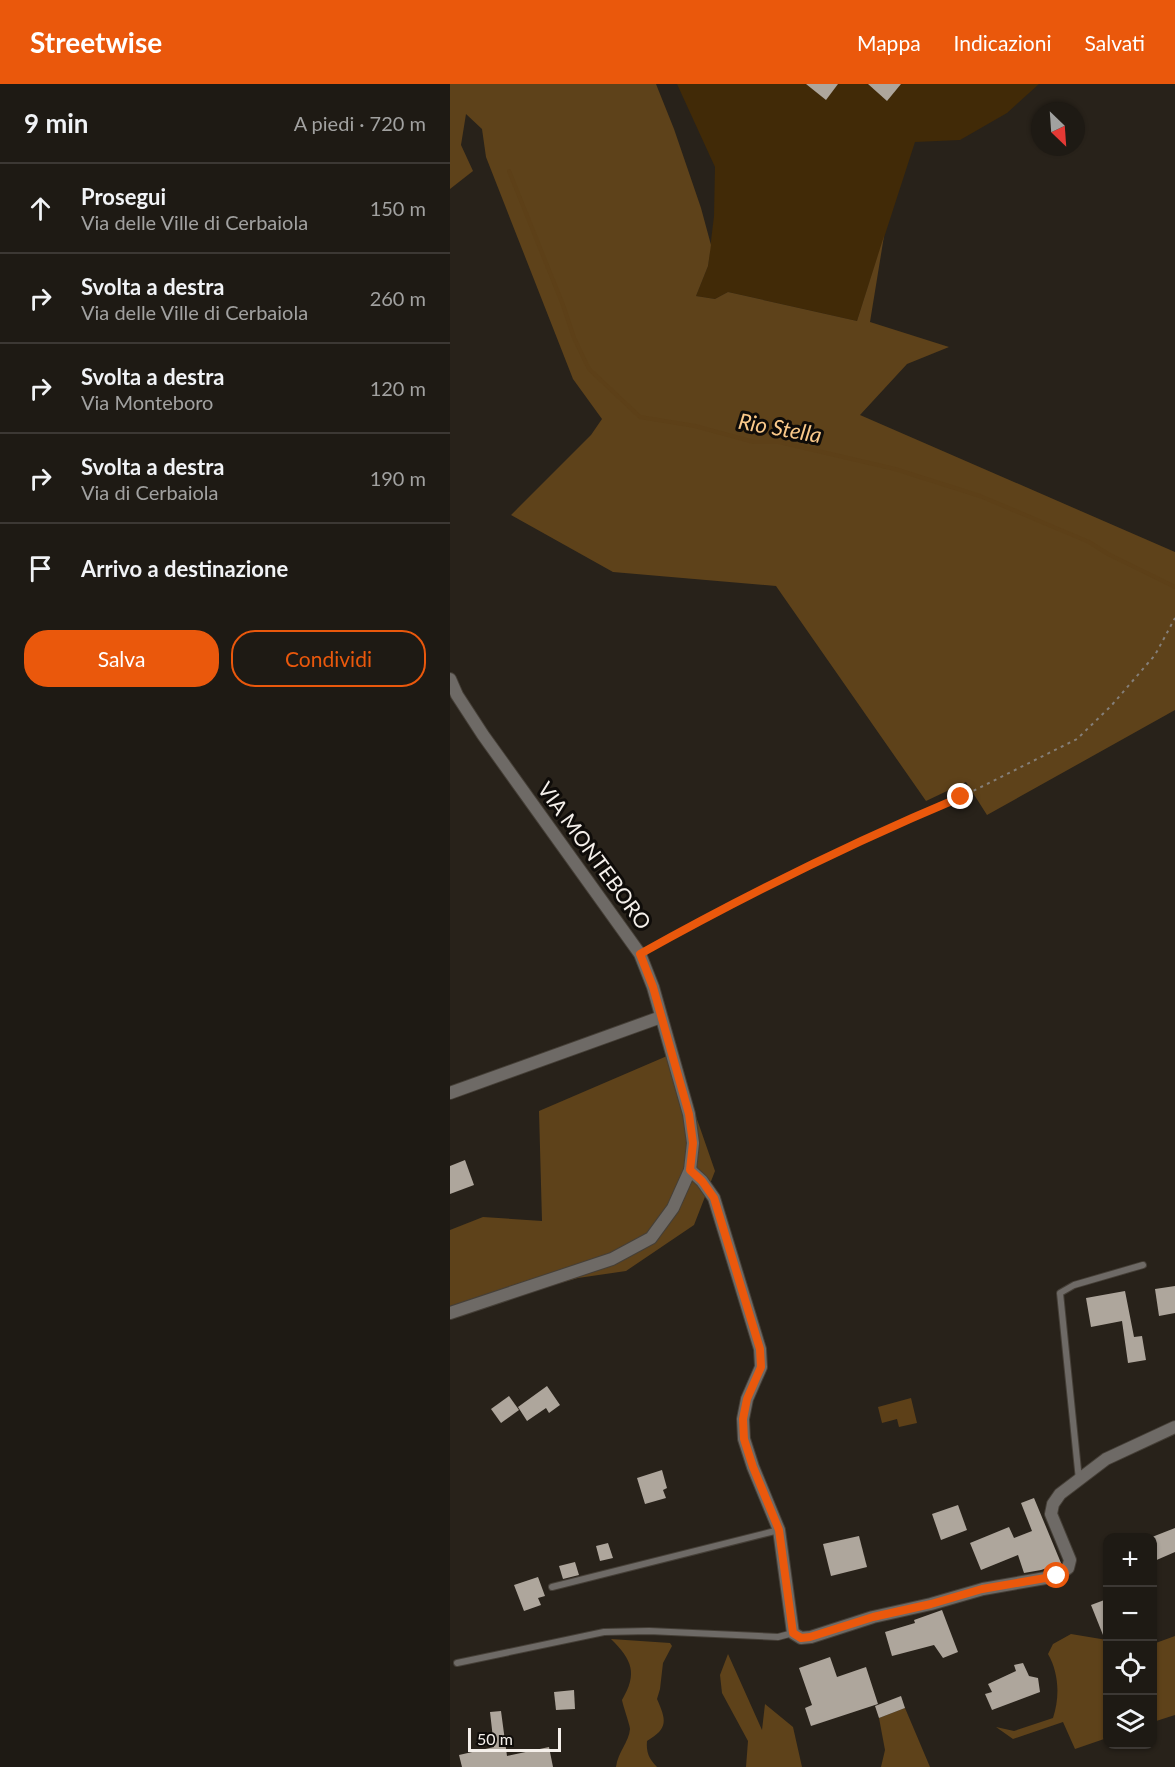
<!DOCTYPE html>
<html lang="it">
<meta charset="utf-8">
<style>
:root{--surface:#1e1a14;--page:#26231d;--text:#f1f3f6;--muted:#a1a1a0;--line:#3c3834;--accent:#ea580c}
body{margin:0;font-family:Lato,sans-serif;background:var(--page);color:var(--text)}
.controls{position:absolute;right:18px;bottom:18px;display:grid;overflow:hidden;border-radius:12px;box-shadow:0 2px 4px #0004}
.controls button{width:54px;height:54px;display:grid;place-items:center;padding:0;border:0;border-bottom:2px solid var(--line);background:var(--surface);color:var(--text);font:30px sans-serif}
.compass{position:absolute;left:581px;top:18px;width:54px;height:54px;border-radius:50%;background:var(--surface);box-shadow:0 2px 4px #0004;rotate:155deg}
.scale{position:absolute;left:18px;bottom:15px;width:93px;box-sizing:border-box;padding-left:6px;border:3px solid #f5f0eb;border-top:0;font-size:16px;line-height:21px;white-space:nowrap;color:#f5f0eb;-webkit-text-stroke:4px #0f0c09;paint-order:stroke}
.stop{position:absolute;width:18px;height:18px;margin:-14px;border:4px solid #ea580c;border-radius:50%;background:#fff}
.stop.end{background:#ea580c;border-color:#fff;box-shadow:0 2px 6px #0008}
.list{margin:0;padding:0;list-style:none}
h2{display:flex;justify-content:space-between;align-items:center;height:78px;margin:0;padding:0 24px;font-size:26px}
h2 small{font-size:20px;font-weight:400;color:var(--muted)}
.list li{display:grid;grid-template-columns:39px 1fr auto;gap:18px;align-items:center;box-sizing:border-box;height:90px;padding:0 24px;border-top:2px solid var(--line)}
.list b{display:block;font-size:22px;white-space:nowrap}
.list p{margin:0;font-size:20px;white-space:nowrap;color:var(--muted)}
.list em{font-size:20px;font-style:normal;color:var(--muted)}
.actions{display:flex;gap:12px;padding:18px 24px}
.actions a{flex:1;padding:14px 0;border:2px solid var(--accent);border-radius:24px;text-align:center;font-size:21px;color:var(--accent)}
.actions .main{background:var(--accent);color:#fff}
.icon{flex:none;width:33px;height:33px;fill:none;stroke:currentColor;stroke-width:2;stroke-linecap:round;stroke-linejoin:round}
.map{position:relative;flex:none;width:725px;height:1683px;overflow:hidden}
header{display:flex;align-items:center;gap:36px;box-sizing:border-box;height:84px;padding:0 30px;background:var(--accent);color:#fff}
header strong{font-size:28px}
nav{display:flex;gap:33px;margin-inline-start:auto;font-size:21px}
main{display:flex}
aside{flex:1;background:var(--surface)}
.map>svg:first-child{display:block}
.green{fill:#412a07}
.forest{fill:#5e421a}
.water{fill:#5d4018}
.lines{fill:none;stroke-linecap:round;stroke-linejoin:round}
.stream{stroke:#5d4018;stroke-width:4}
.building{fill:#aea69c}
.service-casing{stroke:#453f37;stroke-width:8}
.minor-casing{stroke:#453f37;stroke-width:14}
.path{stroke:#857f79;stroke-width:2;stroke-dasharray:3 4.5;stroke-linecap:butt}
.service{stroke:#6e6a66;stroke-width:6}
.minor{stroke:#6e6a66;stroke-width:12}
.route{stroke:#ea580c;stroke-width:8}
.labels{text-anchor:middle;stroke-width:6;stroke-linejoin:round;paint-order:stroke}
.street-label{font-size:21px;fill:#f5f0eb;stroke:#0f0c09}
.water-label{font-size:22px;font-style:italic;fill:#fac98a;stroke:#0f0c09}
</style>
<header>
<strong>Streetwise</strong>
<nav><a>Mappa</a><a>Indicazioni</a><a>Salvati</a></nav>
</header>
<main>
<aside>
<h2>9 min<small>A piedi · 720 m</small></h2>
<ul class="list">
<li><svg class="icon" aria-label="ahead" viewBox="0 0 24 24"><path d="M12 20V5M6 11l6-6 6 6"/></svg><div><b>Prosegui</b><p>Via delle Ville di Cerbaiola</p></div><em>150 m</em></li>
<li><svg class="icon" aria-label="right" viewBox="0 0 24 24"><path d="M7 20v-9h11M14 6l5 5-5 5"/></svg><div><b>Svolta a destra</b><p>Via delle Ville di Cerbaiola</p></div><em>260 m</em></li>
<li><svg class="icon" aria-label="right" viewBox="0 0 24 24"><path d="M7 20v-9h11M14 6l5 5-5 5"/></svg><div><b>Svolta a destra</b><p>Via Monteboro</p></div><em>120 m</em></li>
<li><svg class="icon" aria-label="right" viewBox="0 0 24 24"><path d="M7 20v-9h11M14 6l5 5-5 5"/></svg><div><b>Svolta a destra</b><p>Via di Cerbaiola</p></div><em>190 m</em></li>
<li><svg class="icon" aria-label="arrive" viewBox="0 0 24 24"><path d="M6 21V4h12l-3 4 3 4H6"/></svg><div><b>Arrivo a destinazione</b></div></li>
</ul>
<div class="actions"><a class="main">Salva</a><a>Condividi</a></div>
</aside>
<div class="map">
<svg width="725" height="1683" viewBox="0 0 725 1683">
<rect width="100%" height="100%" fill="#28221a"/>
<polygon class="green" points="227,0 589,0 557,29 510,56 465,58 407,237 278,208 265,215 246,212 258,182 264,132 265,83"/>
<g class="forest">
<polygon points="0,0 206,0 224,45 251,124 261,161 258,182 246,212 265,215 278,208 407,237 434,152 420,238 499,263 457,280 410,331 725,468 725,626 537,731 516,698 476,717 326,502 163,488 61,431 141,351 152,335 123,295 36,73 32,45 16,30 11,61 23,87 0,105"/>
<polygon points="224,969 265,1087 244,1141 176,1187 128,1194 0,1231 0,1146 33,1133 92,1137 89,1027"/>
<path d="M621 1550 657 1556V1654L625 1665 613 1638 563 1655 546 1643 564 1647 603 1634C610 1613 609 1589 598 1570L603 1560Z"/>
<polygon points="725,1552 725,1631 703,1638 703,1560"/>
<path d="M161 1555 220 1559 222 1562 213 1579 210 1605 207 1615C216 1636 219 1644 197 1657 196 1668 199 1675 207 1683H166C168 1668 179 1658 180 1645 180 1641 173 1622 172 1616 188 1589 182 1576 161 1555Z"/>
<polygon points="278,1570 312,1646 315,1620 343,1643 352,1683 296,1683 298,1657 272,1609 270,1591"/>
<polygon points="455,1624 480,1683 431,1683 435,1666 429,1634"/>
</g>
<polygon class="water" points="461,1314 467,1339 449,1343 447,1335 432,1339 428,1323"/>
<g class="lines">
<polyline class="stream" points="59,87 113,221 124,254 139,285 190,333 245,342 304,358 329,358 445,385 530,412 639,458 658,470 725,503"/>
</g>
<g class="building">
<polygon points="356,0 388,0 376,16"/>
<polygon points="418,0 451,0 437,17"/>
<polygon points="15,1076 24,1101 0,1110 0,1082"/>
<polygon points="725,1202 725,1229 709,1232 705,1205"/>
<polygon points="675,1207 684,1253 692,1252 696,1276 678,1279 672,1237 641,1243 636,1214"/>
<polygon points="97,1302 110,1321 99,1329 96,1324 77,1337 68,1323"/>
<polygon points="59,1312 69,1326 51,1339 41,1325"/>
<polygon points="212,1386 217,1404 213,1406 216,1414 195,1420 187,1394"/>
<polygon points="584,1414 611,1479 591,1486 574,1489 568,1471 531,1486 520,1459 559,1443 564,1454 582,1447 571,1419"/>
<polygon points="508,1421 517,1446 491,1456 482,1430"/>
<polygon points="725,1444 725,1468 702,1478 702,1453"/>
<polygon points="409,1452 417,1483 381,1492 373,1460"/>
<polygon points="158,1459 163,1474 150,1477 146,1462"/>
<polygon points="125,1478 129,1491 113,1495 109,1482"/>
<polygon points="88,1493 95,1512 88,1514 91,1521 74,1527 64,1501"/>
<polygon points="657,1515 657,1561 641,1521"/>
<polygon points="492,1526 508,1568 493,1574 484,1561 442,1572 435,1548 465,1539 464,1536"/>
<polygon points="380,1573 387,1593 416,1583 428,1620 361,1642 355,1624 362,1621 349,1584"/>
<polygon points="573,1579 579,1592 588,1594 590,1608 542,1626 535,1610 542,1608 538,1600 566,1587 564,1581"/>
<polygon points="124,1606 125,1625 106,1626 104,1608"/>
<polygon points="451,1612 455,1624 429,1634 425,1622"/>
<polygon points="51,1627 57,1672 99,1663 103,1683 12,1683 9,1671 44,1663 40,1628"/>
</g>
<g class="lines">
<g class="service-casing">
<g id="service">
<polyline points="629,1396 610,1209 624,1201 693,1181"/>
<polyline points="102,1503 329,1446"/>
<polyline points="7,1579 154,1548 199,1547 328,1553 343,1549"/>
</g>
</g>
<g class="minor-casing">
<g id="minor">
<polyline points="0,595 7,611 33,651 190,870 203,903 239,1030 243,1059 240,1086 223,1124 201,1154 162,1175 0,1229"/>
<polyline points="0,1009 211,933"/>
<polyline points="240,1086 252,1097 264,1114 310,1265 311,1283 297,1315 293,1335 294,1355 303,1383 329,1446 343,1549 351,1554 361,1553 423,1533 481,1520 533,1505 607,1492 618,1484 620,1476 601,1430 603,1420 610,1410 656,1375 725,1343"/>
</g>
</g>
<polyline class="path" points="200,864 360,780 438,744 511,713 627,655 661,622 705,571 725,534"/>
<use href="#service" class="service"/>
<use href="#minor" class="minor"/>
</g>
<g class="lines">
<path class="route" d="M511 713C401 759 294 812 190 870L203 903 239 1030 243 1059 240 1086 252 1097 264 1114 310 1265 311 1283 297 1315 293 1335 294 1355 303 1383 329 1446 343 1549 351 1554 360 1553 423 1533 481 1520 532 1505 607 1492"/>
</g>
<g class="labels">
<g class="street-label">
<text transform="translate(144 772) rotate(54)" y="7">VIA MONTEBORO</text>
</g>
<g class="water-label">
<text transform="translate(330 344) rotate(10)" y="8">Rio Stella</text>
</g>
</g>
</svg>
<div class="controls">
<button>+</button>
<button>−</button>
<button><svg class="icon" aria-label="locate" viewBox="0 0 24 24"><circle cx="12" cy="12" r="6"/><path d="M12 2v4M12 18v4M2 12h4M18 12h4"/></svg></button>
<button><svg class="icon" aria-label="layers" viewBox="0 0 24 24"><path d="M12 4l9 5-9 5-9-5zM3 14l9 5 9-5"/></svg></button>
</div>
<svg class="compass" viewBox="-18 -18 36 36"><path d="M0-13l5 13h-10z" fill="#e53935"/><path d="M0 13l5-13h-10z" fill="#a1a1a0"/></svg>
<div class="scale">50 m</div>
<div class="stop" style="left:607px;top:1492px"></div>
<div class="stop end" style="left:511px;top:713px"></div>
</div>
</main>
